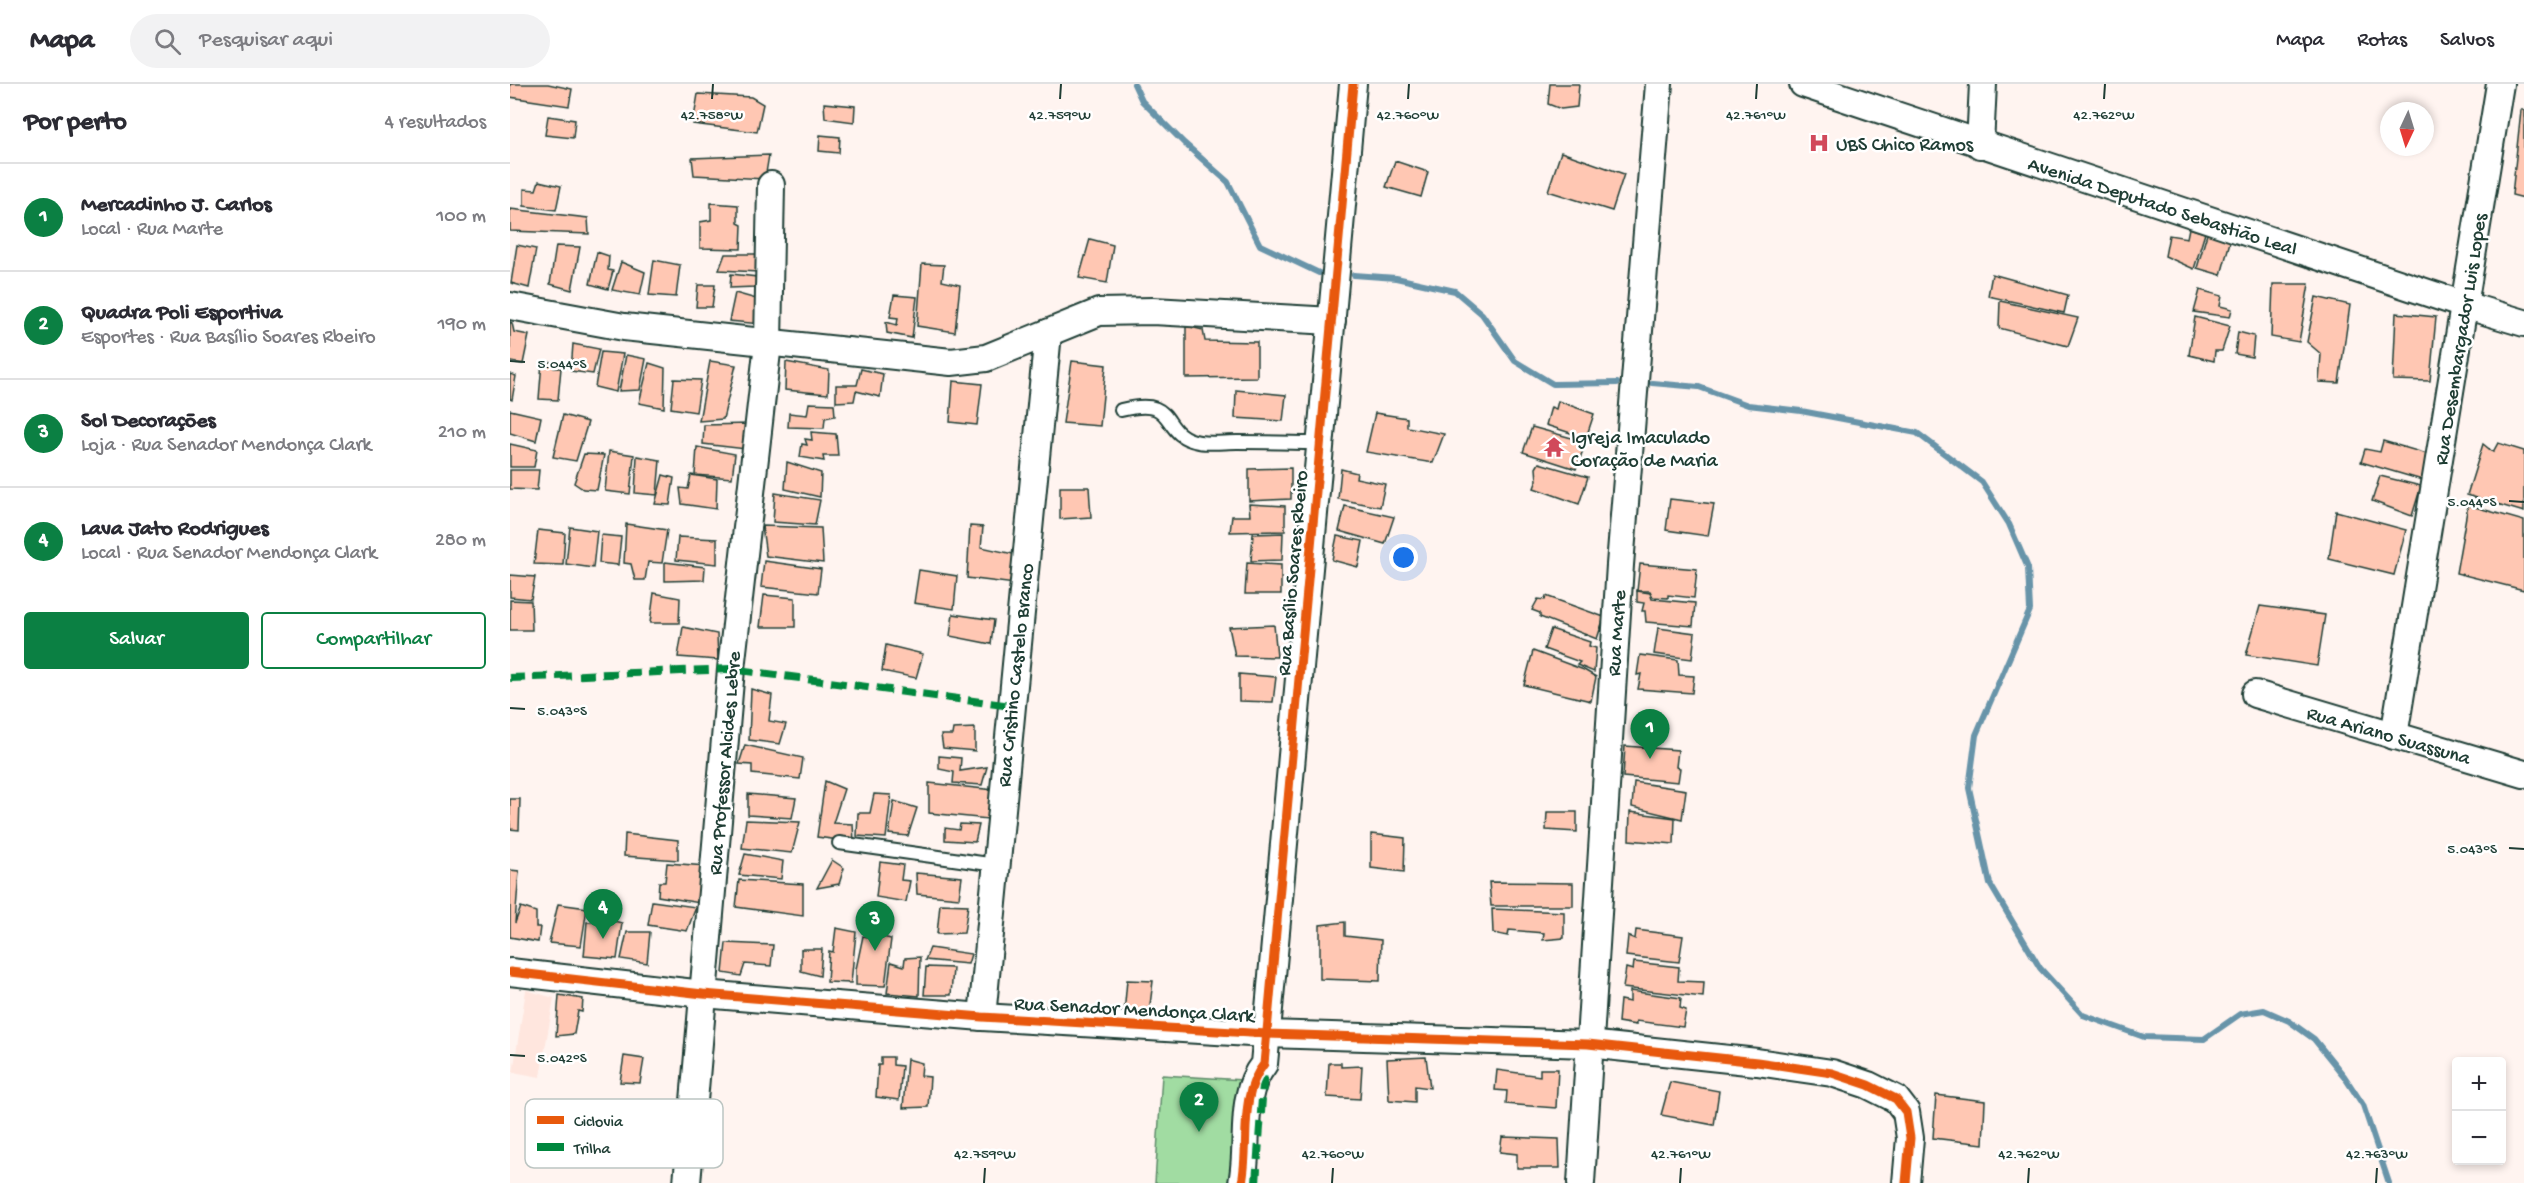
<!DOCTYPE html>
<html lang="pt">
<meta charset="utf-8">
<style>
:root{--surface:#fff;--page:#f2f2f3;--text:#2b2b33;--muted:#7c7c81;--line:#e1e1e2;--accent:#0b8043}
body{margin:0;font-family:"Gochi Hand",sans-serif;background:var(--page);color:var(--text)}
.controls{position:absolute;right:18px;bottom:18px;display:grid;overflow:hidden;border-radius:6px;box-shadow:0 3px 9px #0003}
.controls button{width:54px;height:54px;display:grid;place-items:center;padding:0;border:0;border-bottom:2px solid var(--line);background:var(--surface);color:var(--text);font:30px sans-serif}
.compass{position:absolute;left:1870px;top:18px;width:54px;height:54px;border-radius:50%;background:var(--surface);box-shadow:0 3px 9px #0003;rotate:184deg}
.you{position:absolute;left:894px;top:474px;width:21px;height:21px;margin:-15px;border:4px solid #fff;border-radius:50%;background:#1a73e8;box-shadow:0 0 0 9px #1a73e833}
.badge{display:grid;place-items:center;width:39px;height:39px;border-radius:50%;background:var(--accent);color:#fff;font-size:20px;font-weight:700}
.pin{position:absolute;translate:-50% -50px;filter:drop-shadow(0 2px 3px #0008)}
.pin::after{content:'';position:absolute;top:32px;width:21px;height:18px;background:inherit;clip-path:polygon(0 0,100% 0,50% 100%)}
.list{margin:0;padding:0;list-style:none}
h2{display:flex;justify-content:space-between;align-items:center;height:78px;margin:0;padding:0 24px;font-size:26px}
h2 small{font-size:20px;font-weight:400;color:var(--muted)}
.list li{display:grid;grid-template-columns:39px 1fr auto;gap:18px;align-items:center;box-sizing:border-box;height:108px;padding:0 24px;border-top:2px solid var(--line)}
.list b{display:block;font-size:22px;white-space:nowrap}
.list p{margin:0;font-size:20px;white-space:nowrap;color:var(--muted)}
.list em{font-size:20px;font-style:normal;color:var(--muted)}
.actions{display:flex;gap:12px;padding:18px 24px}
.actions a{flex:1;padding:14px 0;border:2px solid var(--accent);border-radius:6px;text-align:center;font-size:21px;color:var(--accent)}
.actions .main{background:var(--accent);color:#fff}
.icon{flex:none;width:33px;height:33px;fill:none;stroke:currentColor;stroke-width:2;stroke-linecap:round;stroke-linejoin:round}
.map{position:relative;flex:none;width:2014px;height:1099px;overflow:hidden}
header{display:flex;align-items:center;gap:36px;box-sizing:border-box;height:84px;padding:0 30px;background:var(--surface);border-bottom:2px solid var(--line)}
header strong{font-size:28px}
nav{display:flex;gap:33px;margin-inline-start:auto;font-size:21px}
.search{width:420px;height:54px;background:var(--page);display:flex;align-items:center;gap:15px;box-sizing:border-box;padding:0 21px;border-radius:33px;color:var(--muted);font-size:22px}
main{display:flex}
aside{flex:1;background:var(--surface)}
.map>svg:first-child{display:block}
.built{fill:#ffe6de}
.green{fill:#a1dca2;stroke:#608c6b;stroke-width:1.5}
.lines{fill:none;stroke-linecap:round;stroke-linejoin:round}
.stream{stroke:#6894a9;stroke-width:6}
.building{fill:#ffc7b3;stroke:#1f3d34;stroke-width:1.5}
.lane-casing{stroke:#1f3d34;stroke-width:16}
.street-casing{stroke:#1f3d34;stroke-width:30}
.lane{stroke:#fff;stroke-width:12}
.street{stroke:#fff;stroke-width:26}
.quiet{stroke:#00873e;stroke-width:8;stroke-dasharray:15 8;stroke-linecap:butt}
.cycleway-casing{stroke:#fff;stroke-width:13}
.cycleway{stroke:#e8590c;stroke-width:9}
.ticks{fill:none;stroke:#1f3d34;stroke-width:2}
.labels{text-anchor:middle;stroke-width:5;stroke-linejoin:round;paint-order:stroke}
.poi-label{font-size:20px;fill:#1f3d34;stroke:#fff;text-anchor:start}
.street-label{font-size:20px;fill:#1f3d34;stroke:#fff}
.key{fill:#fff;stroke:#bcc5c2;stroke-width:1.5}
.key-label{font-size:16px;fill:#1f3d34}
.ticks-label{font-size:15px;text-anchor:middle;fill:#1f3d34;stroke:#fff;stroke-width:5;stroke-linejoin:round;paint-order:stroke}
</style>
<header>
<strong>Mapa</strong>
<div class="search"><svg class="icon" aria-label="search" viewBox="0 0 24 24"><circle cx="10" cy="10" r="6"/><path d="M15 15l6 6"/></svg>Pesquisar aqui</div>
<nav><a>Mapa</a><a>Rotas</a><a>Salvos</a></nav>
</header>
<main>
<aside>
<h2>Por perto<small>4 resultados</small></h2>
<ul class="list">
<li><span class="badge">1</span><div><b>Mercadinho J. Carlos</b><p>Local · Rua Marte</p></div><em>100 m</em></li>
<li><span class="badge">2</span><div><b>Quadra Poli Esportiva</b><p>Esportes · Rua Basílio Soares Rbeiro</p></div><em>190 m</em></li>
<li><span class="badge">3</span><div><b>Sol Decorações</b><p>Loja · Rua Senador Mendonça Clark</p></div><em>210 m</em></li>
<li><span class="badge">4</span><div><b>Lava Jato Rodrigues</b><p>Local · Rua Senador Mendonça Clark</p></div><em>280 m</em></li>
</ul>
<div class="actions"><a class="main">Salvar</a><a>Compartilhar</a></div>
</aside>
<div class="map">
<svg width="2014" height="1099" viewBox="0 0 2014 1099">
<rect width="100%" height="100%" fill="#fff4f0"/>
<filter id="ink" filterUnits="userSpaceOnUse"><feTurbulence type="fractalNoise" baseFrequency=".0167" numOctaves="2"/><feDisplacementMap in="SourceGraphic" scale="12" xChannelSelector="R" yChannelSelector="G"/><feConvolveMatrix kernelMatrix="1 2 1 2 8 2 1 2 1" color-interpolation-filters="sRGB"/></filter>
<g filter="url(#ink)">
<polygon class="built" points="16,906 44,914 30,993 3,988"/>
<polygon class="green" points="652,991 733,996 726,1099 645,1099"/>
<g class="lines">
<g class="stream">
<polyline points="624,0 632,17 674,59 718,98 750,161 809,189"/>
<polyline points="844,191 886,194 945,207 972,230 1005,277 1043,300 1107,299"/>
<polyline points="1142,299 1189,303 1238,321 1291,327 1407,349 1472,398 1499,440 1518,484 1520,526 1466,651 1459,704 1480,800 1530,884 1573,931 1634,953 1694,955 1730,930 1754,926 1779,937 1804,955 1834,992 1853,1021 1879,1099"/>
</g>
</g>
<g class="building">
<polygon points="0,0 38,0 62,5 59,22 0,13"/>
<polygon points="1040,0 1069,0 1067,23 1051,25 1038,20"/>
<polygon points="188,10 241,13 253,20 247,48 183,40"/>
<polygon points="314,19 345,22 344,38 315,34"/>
<polygon points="2011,26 2014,26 2014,114 2002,111"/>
<polygon points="38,32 65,36 63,54 35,51"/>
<polygon points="310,51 330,53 329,69 309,67"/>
<polygon points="1051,68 1114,90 1102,127 1038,107"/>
<polygon points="259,71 255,95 184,91 182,74"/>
<polygon points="885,77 918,88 911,113 876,103"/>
<polygon points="29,97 51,102 46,126 14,122 14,105 26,106"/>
<polygon points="201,119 228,121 228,139 232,141 231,165 190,164 190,138 201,136"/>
<polygon points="0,125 78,134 79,150 0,147"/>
<polygon points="1679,144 1695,149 1684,185 1655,172 1659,151 1677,154"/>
<polygon points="1697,150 1721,154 1711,191 1687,184"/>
<polygon points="580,155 603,161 597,199 569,194"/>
<polygon points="7,161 26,165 19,204 1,199"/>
<polygon points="46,162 70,163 62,206 40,200"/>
<polygon points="87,168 99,172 98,186 103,187 98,205 80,200"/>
<polygon points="215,170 250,170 249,188 209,186"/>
<polygon points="144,176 170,181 166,213 139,211"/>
<polygon points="111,178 135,188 130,211 102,206"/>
<polygon points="412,180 434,181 432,197 450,201 445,248 407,242"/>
<polygon points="221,190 247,193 245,203 220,204"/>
<polygon points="1482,190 1558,211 1554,229 1478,212"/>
<polygon points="1763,200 1799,200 1789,258 1761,253"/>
<polygon points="188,201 205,201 202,223 186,223"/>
<polygon points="1690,206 1712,212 1710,222 1722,225 1720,233 1684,228"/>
<polygon points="225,209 250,216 251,240 219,237"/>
<polygon points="384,211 407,213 402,254 377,249 376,238 387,241 388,234 380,233"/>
<polygon points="1806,213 1840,221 1829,299 1809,298 1811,270 1797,258"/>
<polygon points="1490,217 1568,234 1558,262 1489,244"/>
<polygon points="1886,229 1926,233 1920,297 1883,296"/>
<polygon points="1685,233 1720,242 1712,267 1705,267 1704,277 1679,271"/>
<polygon points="0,238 2,239 4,248 19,251 13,280 0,278"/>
<polygon points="676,242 693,246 695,257 747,258 747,293 676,294"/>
<polygon points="1728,248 1744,252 1742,273 1725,270"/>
<polygon points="63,260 89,265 83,290 61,287"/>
<polygon points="91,268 113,270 106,308 85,303"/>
<polygon points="116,271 136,275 130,306 109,307"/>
<polygon points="200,277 226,281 213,335 189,337"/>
<polygon points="562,277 596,281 590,342 553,339"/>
<polygon points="32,278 42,278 44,284 51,284 48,316 29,315"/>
<polygon points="276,278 319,286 318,310 275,306"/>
<polygon points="139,279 155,284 154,324 129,319"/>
<polygon points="351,285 373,290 370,313 346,307 344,317 326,318 326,301 347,301"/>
<polygon points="0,290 6,292 2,316 0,315"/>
<polygon points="164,295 191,296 186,328 161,324"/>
<polygon points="443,297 472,300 467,341 440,338"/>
<polygon points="726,306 776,311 773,337 725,334"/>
<polygon points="1048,317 1084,330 1076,354 1036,341 1041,323 1046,325"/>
<polygon points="299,319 324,320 325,332 315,334 314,344 278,343 279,329 297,331"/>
<polygon points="0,326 31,333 26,357 0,349"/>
<polygon points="865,329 897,334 897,343 934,350 923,379 856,368"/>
<polygon points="53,331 78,338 66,377 43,373"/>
<polygon points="239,340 236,365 193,360 194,341"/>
<polygon points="1022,343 1076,358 1066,385 1013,368"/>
<polygon points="301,348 326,350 328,372 313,372 314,377 290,373 292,360 297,361 295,355 302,356"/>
<polygon points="1873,357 1924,372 1919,398 1851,378 1855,365 1870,368"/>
<polygon points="1988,359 2014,367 2014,428 1957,411 1973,360 1983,368"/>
<polygon points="0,360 27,366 24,383 0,383"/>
<polygon points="187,363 225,370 222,394 185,391"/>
<polygon points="99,367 124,371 120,410 95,407"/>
<polygon points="74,370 94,371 87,406 73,405 64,399"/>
<polygon points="127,372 150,376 147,411 125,409"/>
<polygon points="277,378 311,389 310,413 275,405"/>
<polygon points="1029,379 1078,393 1069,420 1024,404 1027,396 1026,384"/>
<polygon points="781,384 781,415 739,417 739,385"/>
<polygon points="831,385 847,389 846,394 875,400 870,423 828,415"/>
<polygon points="0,386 29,386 27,406 0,405"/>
<polygon points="153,391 164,394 160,421 145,420"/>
<polygon points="181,391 207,395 206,425 172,420 170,404 178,405"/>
<polygon points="1870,392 1911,402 1902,432 1862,417"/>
<polygon points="550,403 579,403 581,433 550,435"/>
<polygon points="265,409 310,416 305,441 263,438"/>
<polygon points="1160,415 1204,420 1198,452 1156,446"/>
<polygon points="739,420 775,422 775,447 720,448 722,432 740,432"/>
<polygon points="1958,421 2014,437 2014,506 1946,489"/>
<polygon points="835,422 884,433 875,460 829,447"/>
<polygon points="1826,427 1896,446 1884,491 1819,475"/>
<polygon points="116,440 157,446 152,479 138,478 135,496 125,496 121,480 114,479"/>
<polygon points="252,442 311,444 313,479 256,472"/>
<polygon points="460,442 473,443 471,463 508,471 505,500 457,494"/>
<polygon points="60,443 87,447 83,484 56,480"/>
<polygon points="28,446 55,449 53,481 24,480"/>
<polygon points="773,449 772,476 741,477 743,450"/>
<polygon points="91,451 111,453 108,481 89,479"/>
<polygon points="827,452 853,457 848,483 822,476"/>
<polygon points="168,453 207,455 207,480 166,476"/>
<polygon points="254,477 311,485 308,509 251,503"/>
<polygon points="155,478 195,483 194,496 155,497"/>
<polygon points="737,479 771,481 771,510 735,510"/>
<polygon points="1130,480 1187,485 1184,514 1158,511 1158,514 1143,513 1140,507 1127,507"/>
<polygon points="409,486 447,492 444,525 404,519"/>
<polygon points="0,491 25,493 21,515 0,513"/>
<polygon points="1127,507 1140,509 1142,515 1185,519 1183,542 1136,538 1135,527 1132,527 1134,519 1127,518"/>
<polygon points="144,509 170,514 169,539 140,539"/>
<polygon points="254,511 285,514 285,543 250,543"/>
<polygon points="1036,512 1094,533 1087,555 1030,533 1030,529 1022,526 1028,515 1035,516"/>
<polygon points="0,516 21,517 22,546 0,546"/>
<polygon points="1750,522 1815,531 1807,582 1736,571"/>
<polygon points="443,530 484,536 481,560 440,552"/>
<polygon points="764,541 767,573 725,572 719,543"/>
<polygon points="173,543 207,550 208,576 168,573"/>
<polygon points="1148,544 1185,549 1182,575 1144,570"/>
<polygon points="1041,545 1080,558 1079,562 1086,564 1084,588 1067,581 1070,578 1034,565"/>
<polygon points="376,561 413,570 406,594 372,587"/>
<polygon points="1023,567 1074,586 1086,593 1081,617 1014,601"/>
<polygon points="1130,571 1168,576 1169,591 1184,592 1182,609 1128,605 1131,590 1127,591"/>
<polygon points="729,590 766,593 763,618 729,617"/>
<polygon points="241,605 262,611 259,637 276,640 270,660 239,656"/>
<polygon points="465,644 465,667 433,664 431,651 442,651 443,645"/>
<polygon points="235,661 293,674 290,695 242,690 242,681 229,680"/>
<polygon points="1115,662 1168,666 1166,683 1170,684 1168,698 1113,693"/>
<polygon points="429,672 451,674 450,687 477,683 472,701 443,699 444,688 429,685"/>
<polygon points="315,697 334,705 323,739 343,740 344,758 307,753"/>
<polygon points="1124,698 1176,706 1172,735 1122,723"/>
<polygon points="419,699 484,706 478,735 419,729"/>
<polygon points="238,710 286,714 282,734 238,731"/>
<polygon points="364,710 381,711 376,754 347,752 348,729 360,729"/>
<polygon points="0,715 10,715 9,746 0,745"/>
<polygon points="384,717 407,724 398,752 379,750"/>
<polygon points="1037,728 1067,728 1067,748 1036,746"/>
<polygon points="1120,728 1165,734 1164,760 1119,756"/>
<polygon points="236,736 290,738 282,769 232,764"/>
<polygon points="450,740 469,741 465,758 435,756 435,744 449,746"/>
<polygon points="115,750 168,756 168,776 114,772"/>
<polygon points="861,750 895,754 894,788 861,784"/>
<polygon points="235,770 273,777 271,795 229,791"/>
<polygon points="322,776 334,784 329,800 307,804"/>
<polygon points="370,778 393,781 391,796 400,797 396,818 366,813"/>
<polygon points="157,779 196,782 190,819 148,812 149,798 155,798"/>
<polygon points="0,786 9,787 5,839 11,823 26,828 26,843 30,843 28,858 0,853"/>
<polygon points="406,789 452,793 449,814 407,810"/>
<polygon points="229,796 293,800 293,832 226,823"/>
<polygon points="979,798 1063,799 1063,822 981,822"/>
<polygon points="142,817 186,823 177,847 138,841"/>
<polygon points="48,820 77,824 71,862 39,859"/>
<polygon points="430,820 458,821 454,849 427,850"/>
<polygon points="982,825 1054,828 1054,854 1033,856 1034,849 999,846 998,852 983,849"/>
<polygon points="84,832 112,839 107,875 74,872 77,838 85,838"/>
<polygon points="835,838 835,852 871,856 870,897 810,895 810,841"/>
<polygon points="326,844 346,848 341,899 317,898 319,867 323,868"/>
<polygon points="1126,846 1173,852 1169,878 1116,872 1118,852 1125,855"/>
<polygon points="117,848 140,848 137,879 111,875"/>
<polygon points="353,852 368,855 369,852 381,855 375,902 346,901 346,885"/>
<polygon points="216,859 263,861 261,882 235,880 231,892 213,889"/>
<polygon points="420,864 461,870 458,880 415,876"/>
<polygon points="291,865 312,865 310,892 291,887"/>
<polygon points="410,873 409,912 377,909 381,878 394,882 395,874"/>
<polygon points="1124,878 1169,883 1168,897 1194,898 1193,913 1113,904 1116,884 1123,886"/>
<polygon points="416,883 443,884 441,911 414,911"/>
<polygon points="617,896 643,897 639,929 614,930"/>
<polygon points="1120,907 1171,914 1170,924 1176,926 1173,943 1126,937 1126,941 1108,938 1110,916 1120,918"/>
<polygon points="49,911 73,915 72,928 68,927 64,950 46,952"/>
<polygon points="114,972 134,975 130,999 110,998"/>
<polygon points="371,973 383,973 383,981 392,982 389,1016 366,1013 368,981 371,981"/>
<polygon points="916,973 920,1004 905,1002 905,1018 879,1016 877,975"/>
<polygon points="397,975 412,979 411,992 420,993 418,1023 393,1024"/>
<polygon points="819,979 831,979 831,983 852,982 850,1015 817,1013"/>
<polygon points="1030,985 1048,985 1046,1024 996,1020 997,1007 985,1006 987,986 1030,992"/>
<polygon points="1160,998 1209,1007 1204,1041 1151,1031"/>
<polygon points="1426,1011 1475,1017 1473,1060 1423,1054"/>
<polygon points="992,1053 1049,1055 1050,1084 1007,1084 1007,1070 990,1068"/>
</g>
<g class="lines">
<g class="lane-casing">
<g id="lane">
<path d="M611 326C671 311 647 351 689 358 701 360 715 358 727 358 755 358 783 359 811 359"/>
<polyline points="329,759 486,781"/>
</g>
</g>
<g class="street-casing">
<g id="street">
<polyline points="1293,0 1954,221 2014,239"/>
<polyline points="1470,61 1473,0"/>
<polyline points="0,222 114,243 441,278 476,274 589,228 643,227 822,237"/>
<polyline points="1745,610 2014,690"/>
<polyline points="1884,652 1990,0"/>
<polyline points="0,888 193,910 472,933 757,950 1078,960 1247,978 1322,989 1358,1001 1386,1015 1396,1028 1400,1054 1396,1099"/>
<polyline points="472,933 538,249"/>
<polyline points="177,1099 221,585 258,259 261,101"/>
<path d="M732 1099C740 1060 728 1012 754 980L843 0"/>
<polyline points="1071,1099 1110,481 1149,0"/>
</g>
</g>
<use href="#lane" class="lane"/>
<use href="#street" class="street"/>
<g class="quiet">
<polyline points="0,594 221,585 501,622"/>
<polyline points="746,1099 754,986"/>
</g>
<g class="cycleway-casing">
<g id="cycleway">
<polyline points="0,888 193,910 472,933 757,950 1078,960 1247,978 1322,989 1358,1001 1386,1015 1396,1028 1400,1054 1396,1099"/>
<path d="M732 1099C740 1060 728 1012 754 980L843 0"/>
</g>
</g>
<use href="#cycleway" class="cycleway"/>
</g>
</g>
<path class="ticks" d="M202 15 203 0M550 15 551 0M898 15 899 0M1246 15 1247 0M1594 15 1595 0M0 277 15 278M1999 417 2014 418M0 624 15 625M1999 764 2014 765M0 971 15 972M474 1099 475 1084M822 1099 823 1084M1170 1099 1171 1084M1518 1099 1519 1084M1866 1099 1867 1084"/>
<defs>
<g id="hospital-bare" transform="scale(1.62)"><path d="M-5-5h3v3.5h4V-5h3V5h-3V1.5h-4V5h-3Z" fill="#d1495b" stroke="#fff" stroke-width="2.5" paint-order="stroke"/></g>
<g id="temple-bare" transform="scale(1.62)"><path d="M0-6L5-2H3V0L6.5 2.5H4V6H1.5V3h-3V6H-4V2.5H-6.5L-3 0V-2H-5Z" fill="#d1495b" stroke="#fff" stroke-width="2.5" paint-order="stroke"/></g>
</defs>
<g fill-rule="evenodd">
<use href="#hospital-bare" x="1309" y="59"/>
<use href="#temple-bare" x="1044" y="363"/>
</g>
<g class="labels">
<g class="poi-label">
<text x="1326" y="66">UBS Chico Ramos</text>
<text x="1061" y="359">Igreja Imaculado<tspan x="1061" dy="23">Coração de Maria</tspan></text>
</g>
<g class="street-label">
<text transform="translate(1653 121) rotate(18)" y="7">Avenida Deputado Sebastião Leal</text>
<text transform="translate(1949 255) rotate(-81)" y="7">Rua Desembargador Luis Lopes</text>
<text transform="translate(781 489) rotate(-85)" y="7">Rua Basílio Soares Rbeiro</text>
<text transform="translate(1105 549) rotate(-86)" y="7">Rua Marte</text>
<text transform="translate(504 591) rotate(-84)" y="7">Rua Cristino Castelo Branco</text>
<text transform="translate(1879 650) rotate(16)" y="7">Rua Ariano Suassuna</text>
<text transform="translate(213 679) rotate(-85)" y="7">Rua Professor Alcides Lebre</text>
<text transform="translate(624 924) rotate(3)" y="7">Rua Senador Mendonça Clark</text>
</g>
</g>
<rect x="15" y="1015" width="198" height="69" rx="9" class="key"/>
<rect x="27" y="1032" width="27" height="8" fill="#e8590c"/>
<rect x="27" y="1059" width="27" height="8" fill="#00873e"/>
<g class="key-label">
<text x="64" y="1042">Ciclovia</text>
<text x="64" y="1069">Trilha</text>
</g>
<g class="ticks-label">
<text x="202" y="35">42.758°W</text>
<text x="550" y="35">42.759°W</text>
<text x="898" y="35">42.760°W</text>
<text x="1246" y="35">42.761°W</text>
<text x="1594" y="35">42.762°W</text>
<text x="52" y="284">5.044°S</text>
<text x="1962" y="422">5.044°S</text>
<text x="52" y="631">5.043°S</text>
<text x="1962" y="769">5.043°S</text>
<text x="52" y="978">5.042°S</text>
<text x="475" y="1074">42.759°W</text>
<text x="823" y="1074">42.760°W</text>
<text x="1171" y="1074">42.761°W</text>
<text x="1519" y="1074">42.762°W</text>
<text x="1867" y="1074">42.763°W</text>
</g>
</svg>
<div class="controls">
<button>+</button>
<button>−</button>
</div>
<svg class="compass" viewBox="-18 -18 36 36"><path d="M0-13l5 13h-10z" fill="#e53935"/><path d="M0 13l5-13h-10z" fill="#7c7c81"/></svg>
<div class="you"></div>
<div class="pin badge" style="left:1140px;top:675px">1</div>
<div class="pin badge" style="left:689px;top:1048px">2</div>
<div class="pin badge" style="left:365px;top:867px">3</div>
<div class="pin badge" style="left:93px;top:855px">4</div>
</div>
</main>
